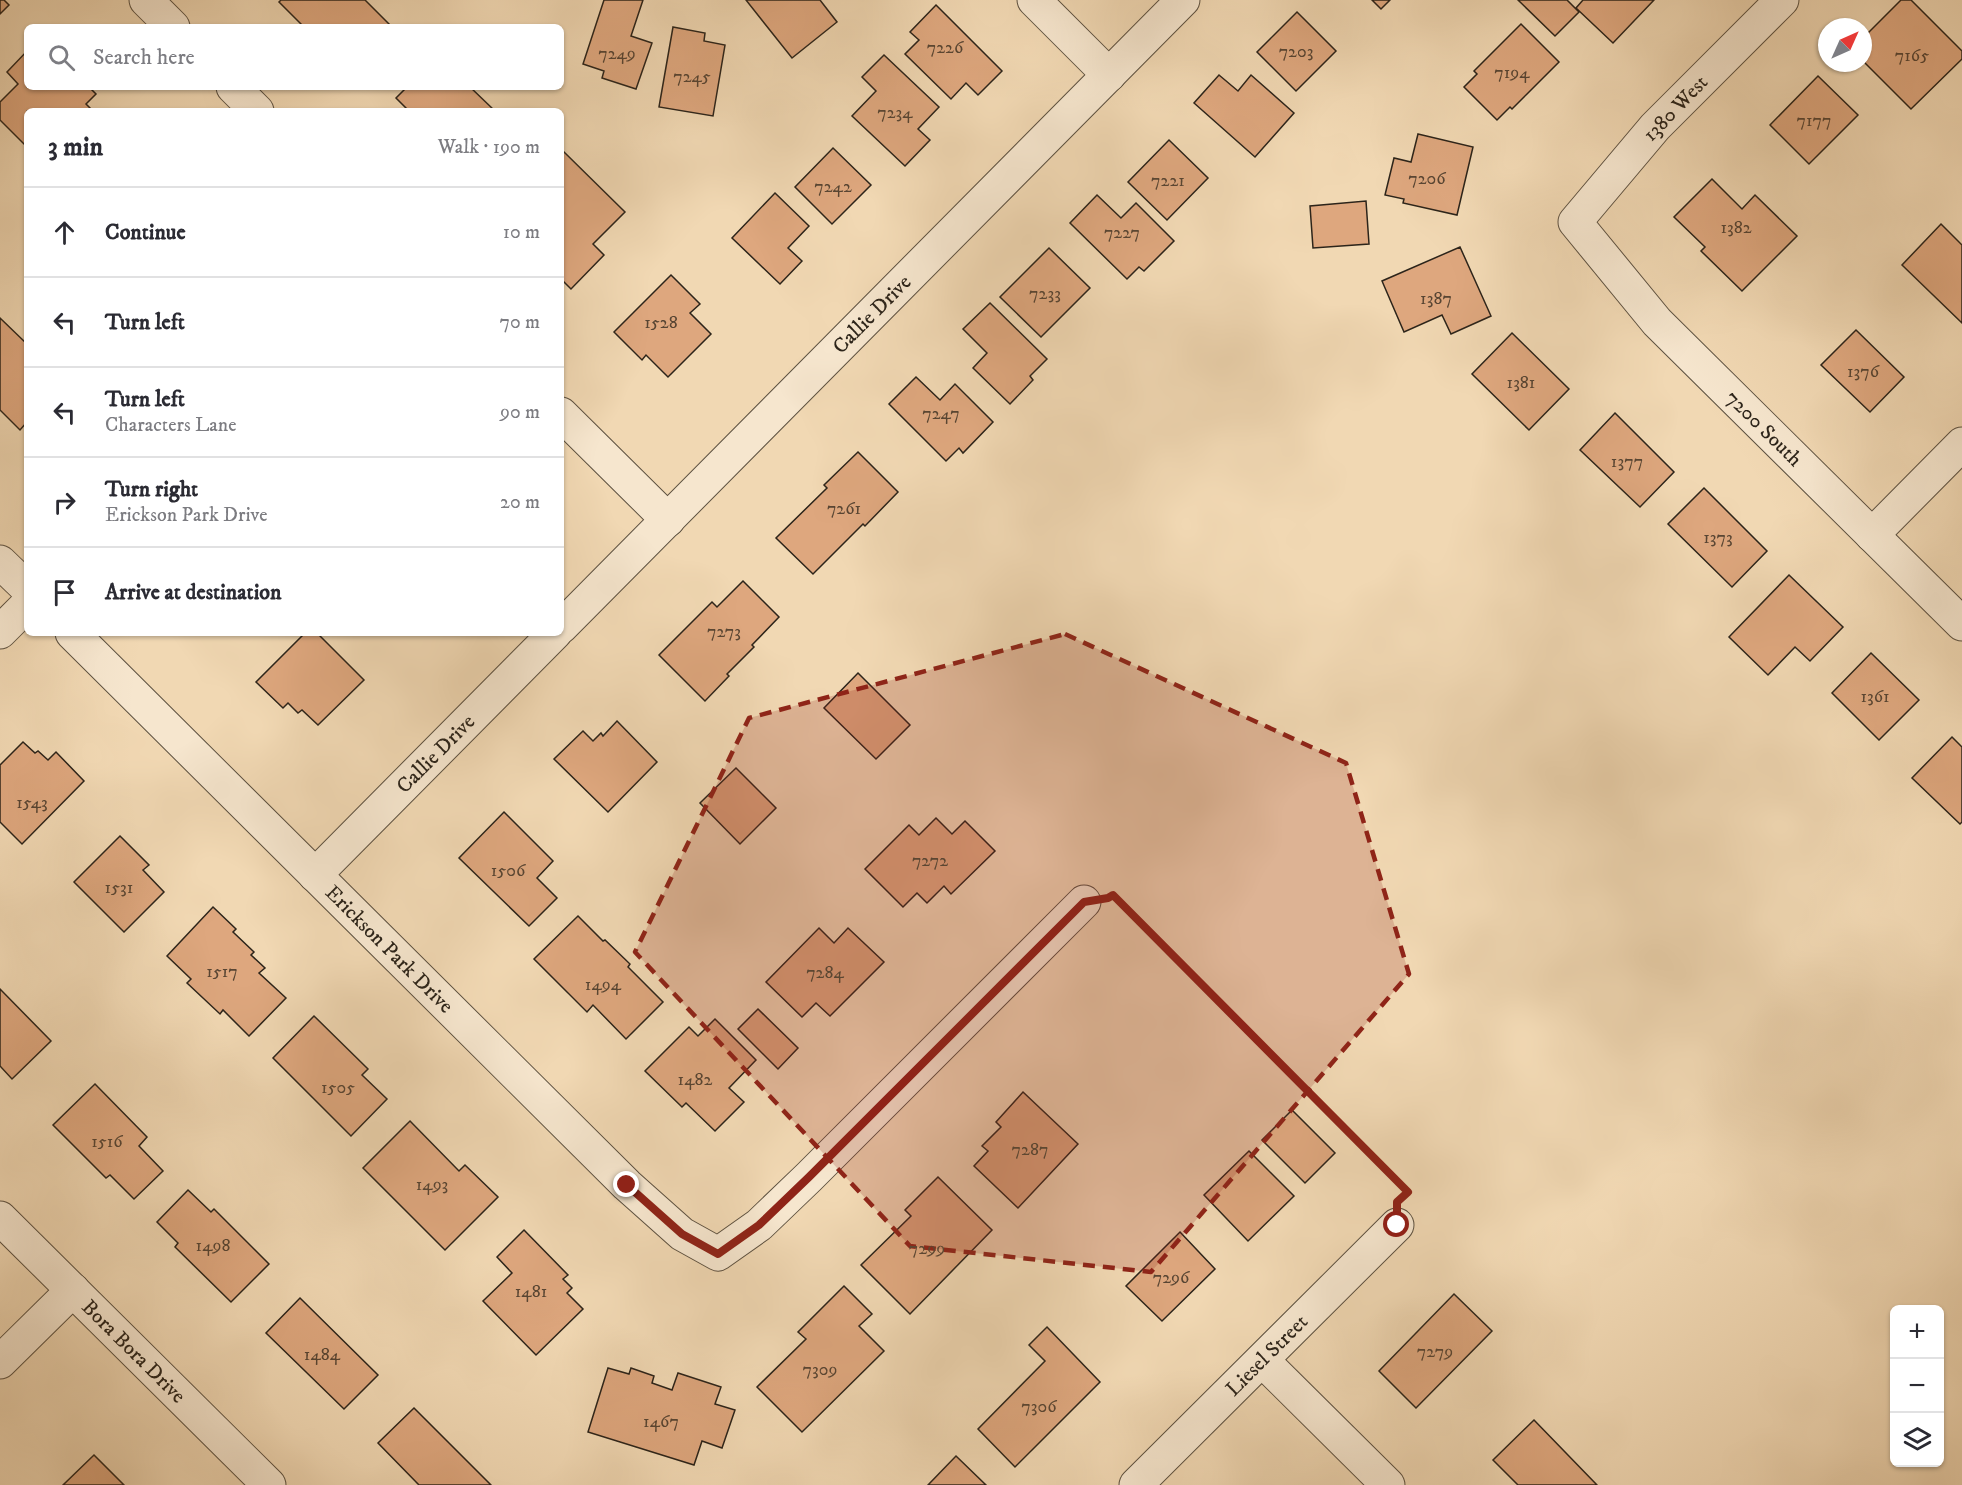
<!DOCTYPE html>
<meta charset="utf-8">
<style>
:root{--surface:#fff;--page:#f7f7f7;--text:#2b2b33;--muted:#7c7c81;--line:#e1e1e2}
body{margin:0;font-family:"IM FELL DW Pica",serif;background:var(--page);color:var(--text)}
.controls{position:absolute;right:18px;bottom:18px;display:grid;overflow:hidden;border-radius:9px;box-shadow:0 2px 4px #0004}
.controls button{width:54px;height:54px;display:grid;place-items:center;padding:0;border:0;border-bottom:2px solid var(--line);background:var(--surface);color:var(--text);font:30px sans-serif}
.compass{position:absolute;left:1818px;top:18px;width:54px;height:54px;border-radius:50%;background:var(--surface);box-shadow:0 2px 4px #0004;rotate:45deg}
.stop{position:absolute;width:18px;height:18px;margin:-14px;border:4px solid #8f2418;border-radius:50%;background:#fff}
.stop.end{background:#8f2418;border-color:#fff;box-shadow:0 2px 6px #0008}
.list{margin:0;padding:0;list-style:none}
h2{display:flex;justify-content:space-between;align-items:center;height:78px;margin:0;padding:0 24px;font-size:26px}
h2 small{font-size:20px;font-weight:400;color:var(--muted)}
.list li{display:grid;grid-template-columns:39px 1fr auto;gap:18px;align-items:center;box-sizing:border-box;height:90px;padding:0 24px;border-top:2px solid var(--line)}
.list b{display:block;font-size:22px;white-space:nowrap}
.list p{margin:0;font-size:20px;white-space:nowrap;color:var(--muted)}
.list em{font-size:20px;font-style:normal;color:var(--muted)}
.icon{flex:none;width:33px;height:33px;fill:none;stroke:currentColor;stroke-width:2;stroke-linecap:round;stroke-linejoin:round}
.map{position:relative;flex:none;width:1962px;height:1485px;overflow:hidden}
.search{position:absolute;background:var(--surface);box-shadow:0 2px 4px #0004;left:24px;top:24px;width:540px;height:66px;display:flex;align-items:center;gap:15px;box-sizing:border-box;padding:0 21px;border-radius:9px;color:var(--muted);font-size:22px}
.panel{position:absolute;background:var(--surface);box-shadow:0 2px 4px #0004;left:24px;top:108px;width:540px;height:528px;border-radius:9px}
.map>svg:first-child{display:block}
.building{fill:#dea77e;stroke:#2c241a;stroke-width:1.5}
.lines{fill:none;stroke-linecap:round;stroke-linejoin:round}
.minor-casing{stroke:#5d5140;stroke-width:35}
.path{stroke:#2c241a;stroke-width:4;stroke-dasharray:1.5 3;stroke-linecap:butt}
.minor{stroke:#f6e6ce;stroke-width:33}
.route{stroke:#8f2418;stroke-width:8}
.marked{fill:#8f2418;fill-opacity:0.2;stroke:#8f2418;stroke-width:4.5;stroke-dasharray:12 8;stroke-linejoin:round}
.labels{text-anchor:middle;stroke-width:6;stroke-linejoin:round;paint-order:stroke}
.number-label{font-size:18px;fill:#584533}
.street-label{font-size:21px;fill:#2c241a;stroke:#f6e6ce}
</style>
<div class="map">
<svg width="1962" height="1485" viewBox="0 0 1962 1485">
<rect width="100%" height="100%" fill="#f1d8b3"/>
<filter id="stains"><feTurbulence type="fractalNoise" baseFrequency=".00333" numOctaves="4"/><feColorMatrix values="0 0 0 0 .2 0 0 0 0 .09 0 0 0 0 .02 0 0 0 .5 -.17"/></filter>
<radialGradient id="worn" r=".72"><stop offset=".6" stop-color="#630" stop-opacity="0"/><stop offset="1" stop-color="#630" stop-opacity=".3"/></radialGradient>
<g class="building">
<polygon points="0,0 4,0 9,5 0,14"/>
<polygon points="281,0 365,0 392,27 304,27 279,2"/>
<polygon points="604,0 643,0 631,36 652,43 636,89 602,78 604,71 583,64"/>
<polygon points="746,0 820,0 837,22 792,58"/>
<polygon points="1372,0 1390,0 1381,9"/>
<polygon points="1518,0 1567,0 1579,12 1555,36"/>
<polygon points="1583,0 1654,0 1613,43 1576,8"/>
<polygon points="1901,0 1911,0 1962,51 1962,59 1911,109 1863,61 1863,38"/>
<polygon points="936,5 1002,71 978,95 966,83 951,99 905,54 919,40 910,32"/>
<polygon points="1297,12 1336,51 1296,91 1257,52"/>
<polygon points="1521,24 1559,62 1512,109 1510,107 1497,120 1464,87 1477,74 1474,71"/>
<polygon points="673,27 705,33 704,41 725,45 713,116 659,107"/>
<polygon points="27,51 27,87 89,87 96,94 86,104 92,110 91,111 27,111 27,147 0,120 0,102 18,84 7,72"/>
<polygon points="884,55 939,107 918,129 930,140 905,166 852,116 876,91 862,77"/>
<polygon points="1219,75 1238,91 1251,75 1294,113 1255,157 1194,103"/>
<polygon points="1818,76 1858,115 1809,164 1770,125"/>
<polygon points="407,87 470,87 495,111 409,111 396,98"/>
<polygon points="1418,134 1473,147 1457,215 1403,203 1404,199 1385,195 1394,158 1411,162"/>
<polygon points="1169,140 1208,178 1167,220 1128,182"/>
<polygon points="833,148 871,185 832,224 795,187"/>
<polygon points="563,151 625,212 593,244 604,255 571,289 561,279 561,152"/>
<polygon points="1712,179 1742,209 1755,195 1797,236 1742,291 1701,251 1705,247 1674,217"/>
<polygon points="775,193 809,226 788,248 802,261 780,284 732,238"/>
<polygon points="1097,195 1121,218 1136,203 1174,241 1144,271 1139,267 1127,279 1070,223"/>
<polygon points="1366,201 1369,244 1313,248 1310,206"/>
<polygon points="1941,224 1962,245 1962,323 1902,265"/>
<polygon points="1460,247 1491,316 1451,334 1442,315 1404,332 1382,281"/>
<polygon points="1049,248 1090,288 1041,337 1000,297"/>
<polygon points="671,275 700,304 690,313 711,334 668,377 646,355 642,360 614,332"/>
<polygon points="990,303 1047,359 1030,376 1033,380 1010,404 973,368 987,353 963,329"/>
<polygon points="0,318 27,344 27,422 20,430 0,410"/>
<polygon points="1856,330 1904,377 1870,412 1821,365"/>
<polygon points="1512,333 1569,389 1529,430 1472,374"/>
<polygon points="916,377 940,400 955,384 993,422 963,453 959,448 946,461 889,404"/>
<polygon points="1615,413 1674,472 1640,507 1580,450"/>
<polygon points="858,452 898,492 865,526 863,524 813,574 776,538 827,488 824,485"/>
<polygon points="1704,488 1767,551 1732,587 1668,524"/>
<polygon points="1789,575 1843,627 1810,661 1795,647 1768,675 1729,637"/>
<polygon points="743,581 779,617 752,645 754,647 727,674 729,676 705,701 659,655 712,602 717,607"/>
<polygon points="305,633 317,633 364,680 318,725 302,710 298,713 288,703 283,708 256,682"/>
<polygon points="1871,653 1919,700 1879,740 1832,693"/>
<polygon points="858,673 910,725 876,759 824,708"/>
<polygon points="617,721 657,762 608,812 554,759 583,731 593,741 601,733 603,736"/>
<polygon points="1952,737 1962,747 1962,822 1960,824 1912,778"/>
<polygon points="23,742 35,753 38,751 48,760 56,752 84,781 22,844 0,822 0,765"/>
<polygon points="736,768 776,808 740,844 700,803"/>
<polygon points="504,812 553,861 537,878 557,898 529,926 459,858"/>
<polygon points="936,818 952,834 965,821 995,851 951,894 944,886 927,903 917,893 903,907 865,869 909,825 919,835"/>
<polygon points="120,836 149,865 143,870 164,892 124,932 74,882"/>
<polygon points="213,907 236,929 233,932 254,952 251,955 265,968 259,973 286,998 249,1036 223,1010 220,1014 187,983 191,979 167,956"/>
<polygon points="578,916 603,941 605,940 630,964 628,967 663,1002 626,1039 593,1005 587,1012 534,959"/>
<polygon points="819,928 834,943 848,928 884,962 830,1016 816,1003 802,1017 766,982"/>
<polygon points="0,989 51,1041 12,1079 0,1066"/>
<polygon points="758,1009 798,1048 778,1069 738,1029"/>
<polygon points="314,1016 368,1069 362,1075 387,1099 351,1136 273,1058"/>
<polygon points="715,1019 756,1060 729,1088 744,1102 715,1131 686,1103 682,1107 645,1071 689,1027 698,1036"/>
<polygon points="95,1084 147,1137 139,1146 163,1171 134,1199 110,1175 106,1178 53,1125"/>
<polygon points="1023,1092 1078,1144 1018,1208 974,1166 988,1151 982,1146 1001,1127 996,1122"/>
<polygon points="1292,1110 1335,1153 1305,1183 1262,1140"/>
<polygon points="410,1121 459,1171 465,1165 498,1197 445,1250 363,1168"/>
<polygon points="1249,1151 1294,1196 1248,1241 1204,1195"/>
<polygon points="938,1177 992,1230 910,1314 861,1265 911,1216 905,1210"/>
<polygon points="188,1190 211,1212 214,1209 269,1264 231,1302 175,1247 178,1243 157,1222"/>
<polygon points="524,1230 568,1275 563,1279 572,1288 567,1293 583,1309 536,1355 483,1301 512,1273 497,1257"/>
<polygon points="1180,1232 1215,1269 1162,1321 1126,1286"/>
<polygon points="844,1286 872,1314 859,1326 884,1351 802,1432 757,1387 806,1339 798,1332"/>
<polygon points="1454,1294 1492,1331 1416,1408 1379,1371"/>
<polygon points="300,1298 378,1375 344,1409 266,1333"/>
<polygon points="1047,1327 1100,1382 1015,1467 978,1429 1045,1361 1029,1345"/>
<polygon points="608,1368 629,1374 631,1368 654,1376 652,1383 672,1390 678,1373 721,1387 715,1404 735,1410 722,1448 702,1441 694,1465 588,1432"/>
<polygon points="414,1408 491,1485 419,1485 378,1443"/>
<polygon points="1534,1420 1597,1485 1518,1485 1493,1460"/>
<polygon points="94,1455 124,1485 63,1485"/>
<polygon points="956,1456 986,1485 928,1485"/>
</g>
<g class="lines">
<g class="minor-casing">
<g id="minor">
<polyline points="146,0 173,27"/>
<polyline points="1034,0 1109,75"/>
<path id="s1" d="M1782 0 1655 127 1575 222 1657 322 1962 624"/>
<polyline points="233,87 257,111"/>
<polyline points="561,414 668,520"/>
<polyline points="1872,535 1962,444"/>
<polyline points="0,562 27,588"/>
<path id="s2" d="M561 627 1183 0"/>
<polyline points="0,632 27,605"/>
<path id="s3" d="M72 633 627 1185 682 1234 718 1254 759 1225 809 1177 1084 902"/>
<path id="s4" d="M315 875 555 633"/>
<path id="s5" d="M0 1218 269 1485"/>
<polyline points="1262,1360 1388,1485"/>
<polyline points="0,1362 73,1290"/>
<path id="s6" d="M1136 1485 1397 1225"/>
</g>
</g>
<polyline class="path" points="1120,902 1404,1188"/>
<use href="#minor" class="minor"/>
</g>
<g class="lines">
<polyline class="route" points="627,1185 682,1234 718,1254 759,1225 809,1177 1084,902 1108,898 1113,895 1408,1192 1397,1202 1397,1225"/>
</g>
<path class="marked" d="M1065 634 1346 763 1409 974 1151 1272 910 1246 635 952 749 718Z"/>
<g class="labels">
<g class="number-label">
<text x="945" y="53">7226</text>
<text x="1296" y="57">7203</text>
<text x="617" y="59">7249</text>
<text x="1912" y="61">7165</text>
<text x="1512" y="78">7194</text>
<text x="692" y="82">7245</text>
<text x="895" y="118">7234</text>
<text x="1814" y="126">7177</text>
<text x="1427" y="184">7206</text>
<text x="1168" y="186">7221</text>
<text x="833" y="192">7242</text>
<text x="1736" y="233">1382</text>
<text x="1122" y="238">7227</text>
<text x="1045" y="299">7233</text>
<text x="1436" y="304">1387</text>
<text x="661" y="328">1528</text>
<text x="1863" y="377">1376</text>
<text x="1521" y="388">1381</text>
<text x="941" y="419">7247</text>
<text x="1627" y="467">1377</text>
<text x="844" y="514">7261</text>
<text x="1718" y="543">1373</text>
<text x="724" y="637">7273</text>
<text x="1875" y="702">1361</text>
<text x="32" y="808">1543</text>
<text x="930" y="866">7272</text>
<text x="508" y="876">1506</text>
<text x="119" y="893">1531</text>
<text x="222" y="977">1517</text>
<text x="825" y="978">7284</text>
<text x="603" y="990">1494</text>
<text x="695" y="1085">1482</text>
<text x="338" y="1093">1505</text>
<text x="107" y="1147">1516</text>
<text x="1030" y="1155">7287</text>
<text x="432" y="1190">1493</text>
<text x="213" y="1251">1498</text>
<text x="927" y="1254">7299</text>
<text x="1171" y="1283">7296</text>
<text x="531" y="1297">1481</text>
<text x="1435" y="1357">7279</text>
<text x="322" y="1360">1484</text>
<text x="820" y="1375">7309</text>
<text x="1039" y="1412">7306</text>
<text x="661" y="1427">1467</text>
</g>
<g class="street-label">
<text transform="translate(1675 108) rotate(-46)" y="7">1380 West</text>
<text dy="7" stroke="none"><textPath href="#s2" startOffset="441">Callie Drive</textPath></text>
<text dy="7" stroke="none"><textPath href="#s1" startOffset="584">7200 South</textPath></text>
<text dy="7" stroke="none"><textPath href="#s4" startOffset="171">Callie Drive</textPath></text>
<text dy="7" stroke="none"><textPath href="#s3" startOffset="448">Erickson Park Drive</textPath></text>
<text dy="7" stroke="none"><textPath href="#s5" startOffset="189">Bora Bora Drive</textPath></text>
<text dy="7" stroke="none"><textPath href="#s6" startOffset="184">Liesel Street</textPath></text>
</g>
</g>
<rect width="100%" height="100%" filter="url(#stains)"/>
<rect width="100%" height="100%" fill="url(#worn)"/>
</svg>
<div class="controls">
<button>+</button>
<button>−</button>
<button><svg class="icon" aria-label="layers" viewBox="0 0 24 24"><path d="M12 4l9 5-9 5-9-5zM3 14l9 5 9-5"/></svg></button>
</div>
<svg class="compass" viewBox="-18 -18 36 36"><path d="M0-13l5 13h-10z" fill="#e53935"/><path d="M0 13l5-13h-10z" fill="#7c7c81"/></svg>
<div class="stop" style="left:1397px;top:1225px"></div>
<div class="stop end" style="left:627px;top:1185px"></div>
<div class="search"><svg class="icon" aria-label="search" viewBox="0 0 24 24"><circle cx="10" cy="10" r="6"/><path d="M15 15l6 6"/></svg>Search here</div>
<section class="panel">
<h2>3 min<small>Walk · 190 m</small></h2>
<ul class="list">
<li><svg class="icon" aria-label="ahead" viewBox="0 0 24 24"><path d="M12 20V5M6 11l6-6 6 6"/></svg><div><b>Continue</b></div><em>10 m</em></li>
<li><svg class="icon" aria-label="left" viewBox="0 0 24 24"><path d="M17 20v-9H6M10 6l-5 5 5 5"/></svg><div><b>Turn left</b></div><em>70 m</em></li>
<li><svg class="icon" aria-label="left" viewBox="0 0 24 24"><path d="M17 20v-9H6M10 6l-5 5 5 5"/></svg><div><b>Turn left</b><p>Characters Lane</p></div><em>90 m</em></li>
<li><svg class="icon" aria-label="right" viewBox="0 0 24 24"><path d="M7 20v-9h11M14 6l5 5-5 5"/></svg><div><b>Turn right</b><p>Erickson Park Drive</p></div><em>20 m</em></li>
<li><svg class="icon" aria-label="arrive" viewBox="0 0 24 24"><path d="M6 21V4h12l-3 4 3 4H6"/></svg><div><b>Arrive at destination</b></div></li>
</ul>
</section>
</div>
